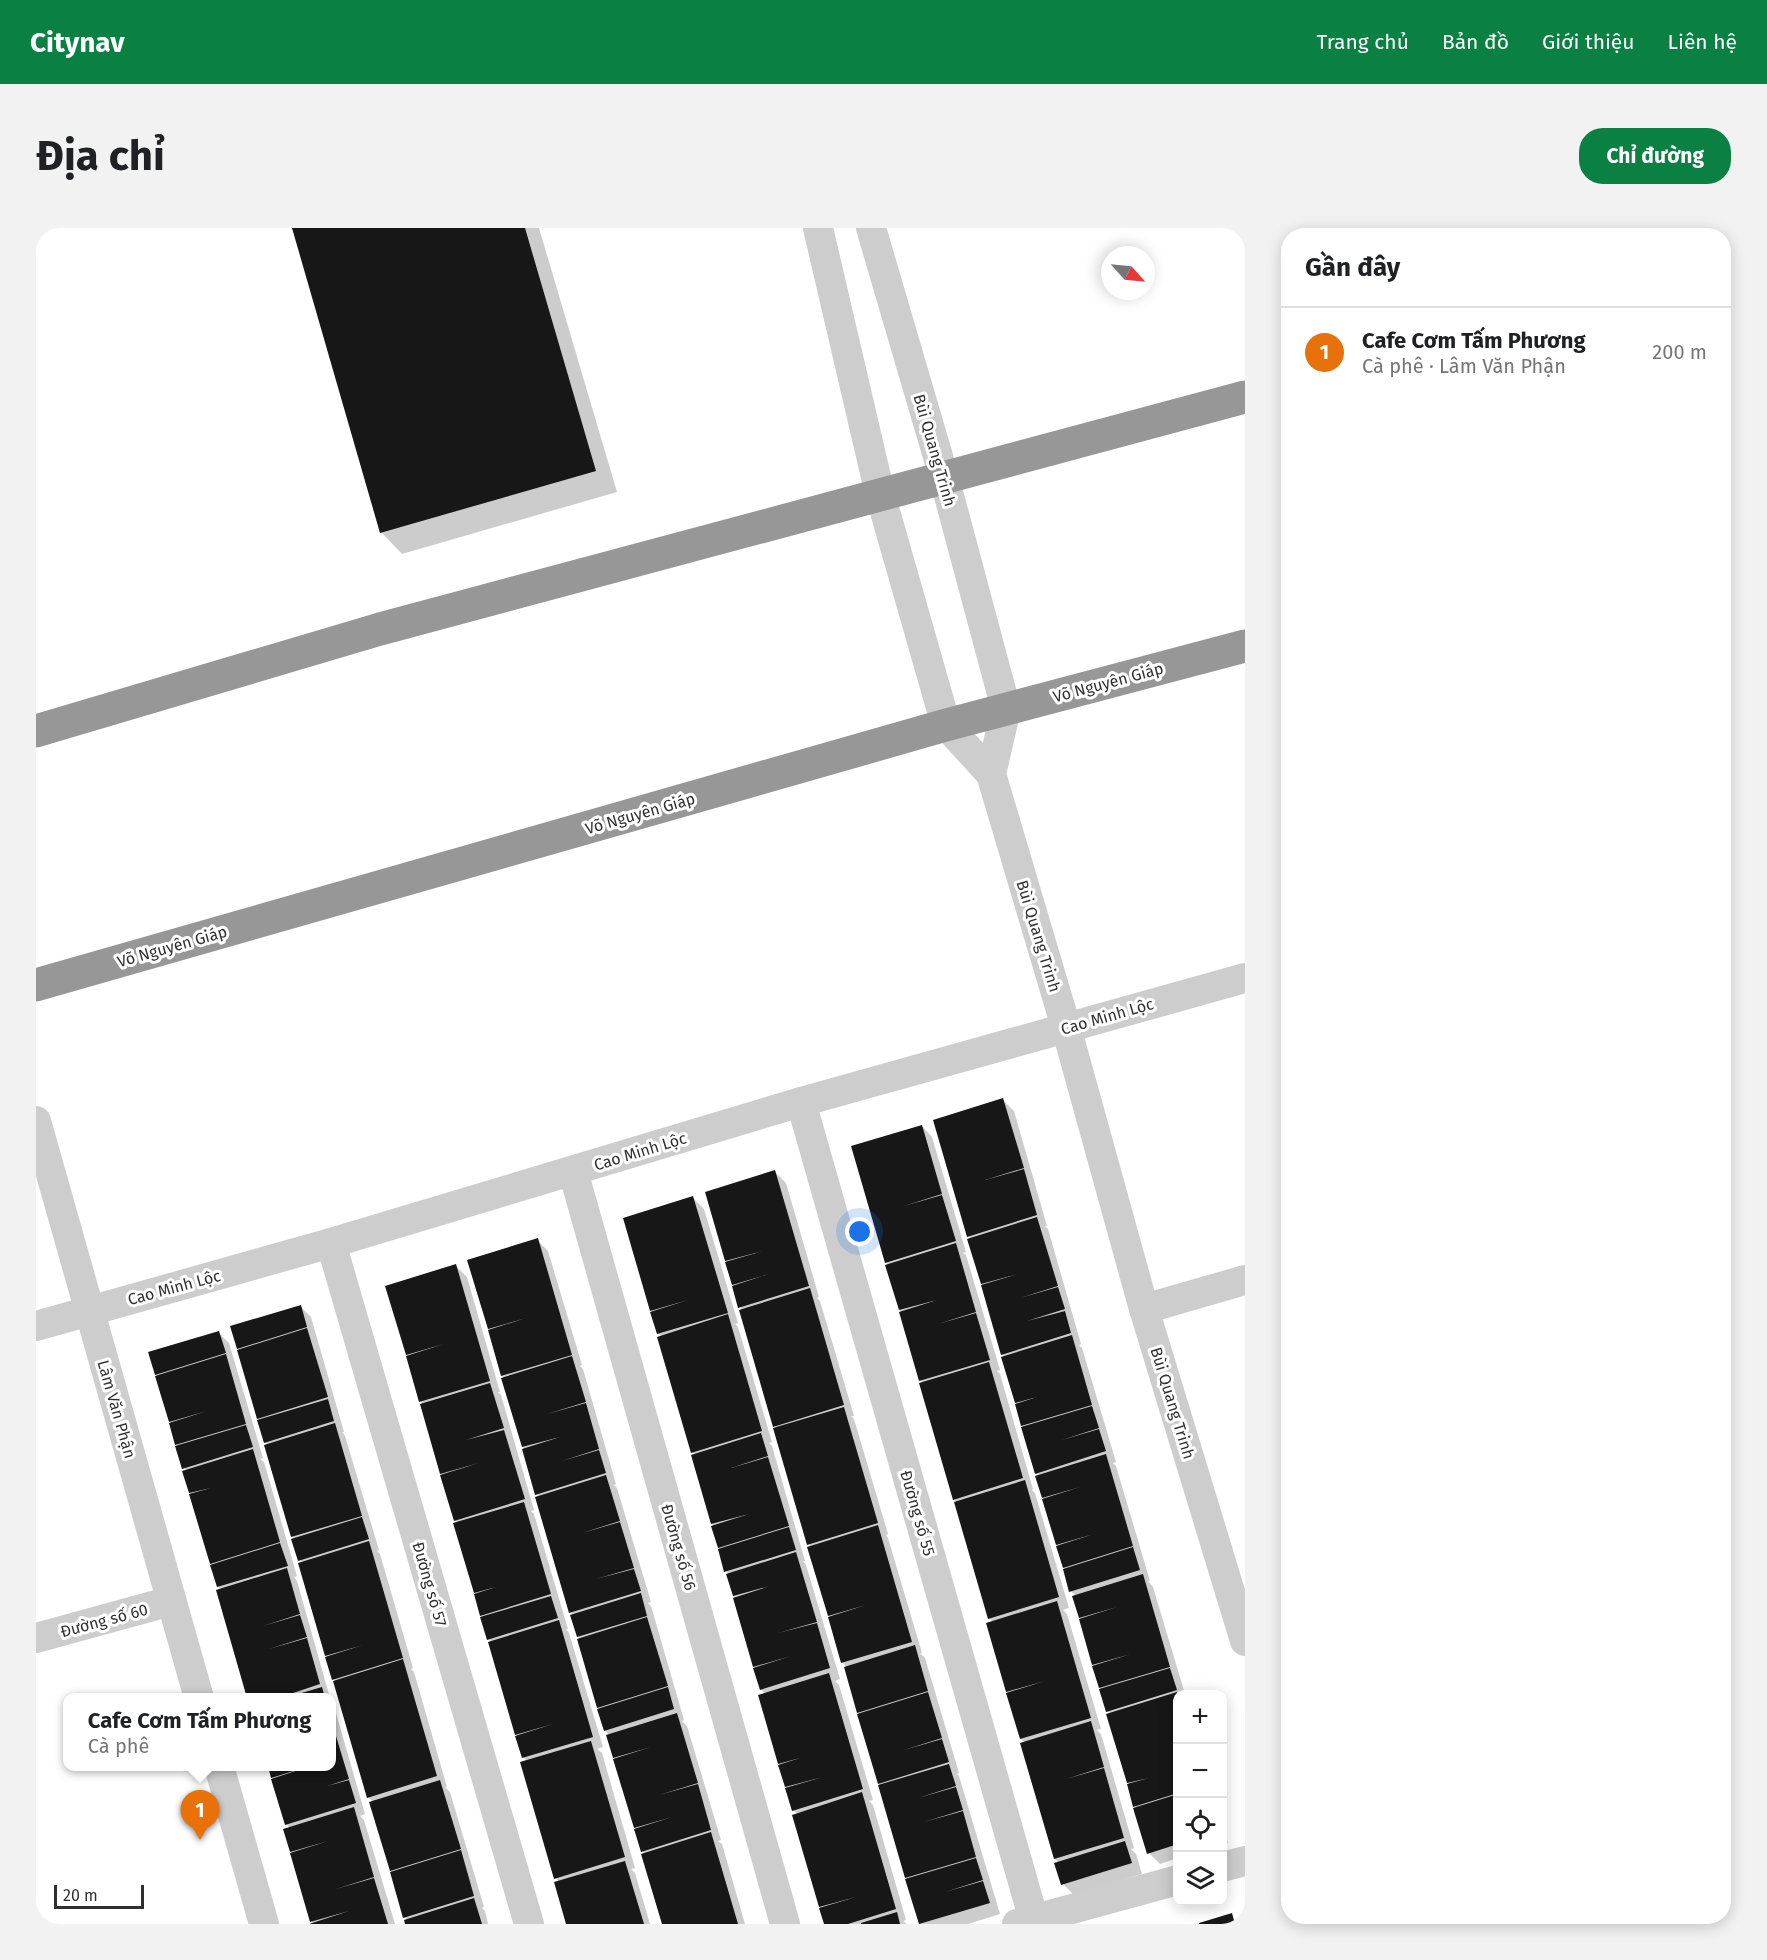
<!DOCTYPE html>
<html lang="vi">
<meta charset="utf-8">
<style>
:root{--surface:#fff;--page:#f2f2f2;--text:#202124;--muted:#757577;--line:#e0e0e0;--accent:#0b8043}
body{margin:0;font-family:"Fira Sans",sans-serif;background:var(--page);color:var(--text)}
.controls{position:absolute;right:18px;bottom:18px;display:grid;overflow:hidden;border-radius:12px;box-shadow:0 3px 15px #0003}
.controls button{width:54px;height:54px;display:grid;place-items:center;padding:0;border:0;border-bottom:2px solid var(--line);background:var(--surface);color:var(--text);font:30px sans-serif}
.compass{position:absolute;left:1065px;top:18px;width:54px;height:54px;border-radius:50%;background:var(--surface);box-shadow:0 3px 15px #0003;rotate:117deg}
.scale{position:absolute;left:18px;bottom:15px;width:90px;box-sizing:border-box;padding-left:6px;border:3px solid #303030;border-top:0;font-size:16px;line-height:21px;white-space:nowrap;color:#303030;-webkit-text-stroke:4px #fff;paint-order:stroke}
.you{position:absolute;left:824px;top:1004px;width:21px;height:21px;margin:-15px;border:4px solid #fff;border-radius:50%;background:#1a73e8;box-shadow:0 0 0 9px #1a73e833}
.badge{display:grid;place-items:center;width:39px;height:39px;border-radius:50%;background:var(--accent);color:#fff;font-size:20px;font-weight:700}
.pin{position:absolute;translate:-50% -50px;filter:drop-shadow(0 2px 3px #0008)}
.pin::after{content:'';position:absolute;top:32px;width:21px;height:18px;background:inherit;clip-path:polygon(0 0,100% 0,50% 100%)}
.popup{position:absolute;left:27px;top:1465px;width:273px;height:78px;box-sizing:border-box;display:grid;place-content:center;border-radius:12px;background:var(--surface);filter:drop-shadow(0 2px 4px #0005);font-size:20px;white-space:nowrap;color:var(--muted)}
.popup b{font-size:22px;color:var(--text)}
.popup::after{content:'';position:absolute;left:50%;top:100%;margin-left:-12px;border:12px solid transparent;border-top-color:var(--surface)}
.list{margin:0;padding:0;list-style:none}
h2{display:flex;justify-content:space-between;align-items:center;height:78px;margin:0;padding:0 24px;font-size:26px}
h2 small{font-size:20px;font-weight:400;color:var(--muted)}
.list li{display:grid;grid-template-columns:39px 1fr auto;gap:18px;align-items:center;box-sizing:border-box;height:90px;padding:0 24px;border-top:2px solid var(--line)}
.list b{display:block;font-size:22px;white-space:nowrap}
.list p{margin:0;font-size:20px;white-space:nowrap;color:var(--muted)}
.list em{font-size:20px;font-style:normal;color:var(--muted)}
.icon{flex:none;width:33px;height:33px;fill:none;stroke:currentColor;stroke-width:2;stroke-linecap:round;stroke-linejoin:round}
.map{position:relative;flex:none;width:1209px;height:1696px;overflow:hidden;border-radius:24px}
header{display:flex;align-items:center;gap:36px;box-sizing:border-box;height:84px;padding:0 30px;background:var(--accent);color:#fff}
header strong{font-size:28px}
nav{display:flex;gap:33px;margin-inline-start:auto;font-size:21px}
.intro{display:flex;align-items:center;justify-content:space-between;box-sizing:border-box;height:144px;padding:0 36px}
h1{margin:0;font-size:42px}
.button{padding:15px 27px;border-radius:24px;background:var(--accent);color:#fff;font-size:21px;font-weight:700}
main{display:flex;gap:36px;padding:0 36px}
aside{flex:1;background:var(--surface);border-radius:24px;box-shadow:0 3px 15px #0003}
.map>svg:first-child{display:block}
.shadow{fill:#0003}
.building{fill:#171717}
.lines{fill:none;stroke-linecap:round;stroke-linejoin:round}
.minor{stroke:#cdcdcd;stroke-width:30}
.highway{stroke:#979797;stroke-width:33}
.labels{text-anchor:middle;stroke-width:6;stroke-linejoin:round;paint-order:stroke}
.street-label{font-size:16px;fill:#303030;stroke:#fff}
</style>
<header>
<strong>Citynav</strong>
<nav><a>Trang chủ</a><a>Bản đồ</a><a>Giới thiệu</a><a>Liên hệ</a></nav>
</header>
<div class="intro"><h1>Địa chỉ</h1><a class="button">Chỉ đường</a></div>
<main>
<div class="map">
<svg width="1209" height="1696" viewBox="0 0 1209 1696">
<rect width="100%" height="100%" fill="#fff"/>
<g class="shadow">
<polygon points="258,0 503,0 581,264 366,326 345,304"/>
<polygon points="967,872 978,883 1011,998 1009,998 1012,1001 1045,1116 1043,1117 1046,1120 1080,1234 1077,1235 1080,1238 1114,1353 1112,1353 1117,1359 1149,1466 1142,1466 1142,1630 1124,1636 1113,1625 1072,1487 1075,1486 1071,1483 1038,1369 1040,1368 1035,1363 1001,1249 1003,1248 1000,1245 967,1130 969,1129 966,1126 933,1012 935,1011 932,1008"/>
<polygon points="886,898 896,909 930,1024 927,1025 930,1027 964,1142 961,1143 964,1146 997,1261 996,1262 999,1265 1033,1380 1027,1382 1031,1386 1065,1501 1061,1502 1065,1506 1098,1620 1095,1621 1100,1626 1106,1646 1038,1667 1027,1656 1023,1635 1019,1631 989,1515 985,1511 952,1396 957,1394 953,1390 921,1275 918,1271 888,1155 885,1153 851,1038 853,1037 850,1034"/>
<polygon points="739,944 750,955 783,1069 781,1070 784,1073 818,1188 815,1188 818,1191 852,1306 850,1307 852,1310 886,1425 884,1425 889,1430 923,1545 921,1546 923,1548 964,1686 932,1696 884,1696 844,1558 846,1558 843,1555 810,1440 811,1440 807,1435 707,1082 704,1079 670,965"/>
<polygon points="657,970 668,981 702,1095 699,1096 702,1099 736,1214 733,1215 736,1218 769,1333 767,1333 770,1337 804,1451 799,1453 803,1457 837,1572 833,1573 837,1577 870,1692 867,1693 871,1696 789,1696 757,1588 761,1586 757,1582 723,1468 729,1466 725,1461 691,1347 693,1346 690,1343 657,1228 660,1227 656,1224 626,1109 623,1106 589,991"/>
<polygon points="501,1012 512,1023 546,1137 544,1138 547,1141 580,1256 578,1257 581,1260 615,1374 612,1375 615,1378 648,1492 646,1493 651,1498 685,1612 682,1613 686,1616 709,1696 627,1696 609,1626 606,1623 572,1508 574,1508 569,1502 503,1269 501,1266 467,1151 469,1150 466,1148 433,1033"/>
<polygon points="420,1038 431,1049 464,1164 462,1164 465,1167 498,1282 495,1283 498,1286 532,1401 530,1401 533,1405 567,1519 561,1521 566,1525 599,1640 595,1641 599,1645 614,1696 532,1696 523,1654 520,1650 492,1534 487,1529 454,1415 456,1415 453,1411 419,1296 422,1295 419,1292 385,1177 388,1177 385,1174 351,1059"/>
<polygon points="264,1078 275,1089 308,1204 306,1204 309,1208 343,1322 341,1323 344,1326 377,1440 375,1441 378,1444 411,1559 409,1559 414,1564 448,1679 446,1680 449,1683 452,1696 370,1696 372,1692 368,1689 335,1575 337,1574 332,1569 301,1454 298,1451 264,1336 267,1335 264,1332 230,1218 232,1217 229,1214 196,1099"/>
<polygon points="183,1105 193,1115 227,1230 224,1231 228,1234 261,1348 258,1349 261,1353 294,1470 213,1470 185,1362 182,1358 148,1244 151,1243 148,1240 114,1125"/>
<polygon points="296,1471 329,1586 324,1588 328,1592 359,1696 277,1696 249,1602 254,1600 250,1596 233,1538 296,1538"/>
<polygon points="1186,1597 1192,1615 1186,1616"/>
</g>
<g class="building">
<polygon points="256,0 489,0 560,243 344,305"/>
<polygon points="967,870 988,940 949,952 988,941 1001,987 931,1009 897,892"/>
<polygon points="886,897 906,966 868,978 906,967 920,1013 849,1035 815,918"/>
<polygon points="739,942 773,1058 702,1080 696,1058 733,1046 696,1057 689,1034 727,1023 689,1033 669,964"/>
<polygon points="657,968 692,1085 621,1106 614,1084 652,1072 614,1083 587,990"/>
<polygon points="1001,989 1022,1058 984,1070 1022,1059 1029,1081 991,1093 1029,1083 1035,1105 965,1127 945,1057 982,1046 945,1056 931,1011"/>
<polygon points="502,1010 536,1127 465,1148 452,1102 490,1090 452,1101 431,1032"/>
<polygon points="920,1015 940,1084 902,1096 940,1085 954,1132 883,1153 863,1084 901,1072 863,1082 849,1037"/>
<polygon points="420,1036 454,1153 383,1174 370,1128 408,1116 370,1127 349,1058"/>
<polygon points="774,1060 808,1177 737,1199 703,1082"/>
<polygon points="265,1077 271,1099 201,1121 194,1098"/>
<polygon points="692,1086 726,1203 655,1225 621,1109"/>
<polygon points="271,1100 292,1169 221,1191 201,1122"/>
<polygon points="183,1103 190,1125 119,1147 112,1124"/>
<polygon points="1036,1107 1056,1177 985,1198 979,1176 1001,1169 979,1175 965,1129"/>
<polygon points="190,1126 210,1196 139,1217 133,1195 171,1183 133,1194 119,1148"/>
<polygon points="536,1128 550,1174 511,1186 550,1175 563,1221 526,1233 563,1222 570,1245 499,1267 486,1221 524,1209 486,1219 465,1150"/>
<polygon points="953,1134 987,1250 917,1272 883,1155"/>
<polygon points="454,1155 468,1200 430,1212 468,1202 489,1271 418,1293 404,1247 443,1235 404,1246 384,1176"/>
<polygon points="292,1171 298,1193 228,1215 221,1192"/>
<polygon points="1056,1178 1063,1200 1026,1212 1063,1201 1070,1223 999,1246 985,1199"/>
<polygon points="808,1179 842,1295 771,1317 737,1200"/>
<polygon points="299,1195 326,1288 255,1309 228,1217"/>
<polygon points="210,1197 217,1219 146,1241 139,1218"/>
<polygon points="725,1205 732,1228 695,1240 732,1229 753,1298 682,1320 675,1298 713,1286 675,1296 655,1227"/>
<polygon points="217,1221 244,1314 174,1336 153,1266 175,1260 153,1265 146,1243"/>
<polygon points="1070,1226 1097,1318 1027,1340 1020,1318 1058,1306 1020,1317 1006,1271 1044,1259 1006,1270 999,1248"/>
<polygon points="570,1247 584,1293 546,1305 584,1294 598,1340 560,1351 598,1341 605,1363 533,1385 499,1269"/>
<polygon points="989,1252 1023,1369 952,1391 918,1274"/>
<polygon points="488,1274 515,1366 444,1388 438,1366 460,1359 438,1365 417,1295"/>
<polygon points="326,1289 333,1311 262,1333 255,1311"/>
<polygon points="842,1297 876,1414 805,1435 792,1389 830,1377 792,1388 771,1319"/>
<polygon points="753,1299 760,1322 688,1344 682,1321"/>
<polygon points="333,1313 367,1430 296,1452 289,1429 327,1417 289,1428 262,1335"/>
<polygon points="244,1315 252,1338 181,1359 174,1337"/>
<polygon points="1097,1319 1104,1342 1033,1364 1027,1341"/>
<polygon points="760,1324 781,1394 742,1405 781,1395 794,1440 724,1462 717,1440 755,1428 717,1439 697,1370 734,1358 697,1368 690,1346"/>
<polygon points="251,1340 264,1386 227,1398 264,1387 271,1409 233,1421 271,1410 284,1456 242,1470 211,1470 180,1362"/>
<polygon points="1107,1346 1134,1439 1063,1460 1056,1438 1095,1426 1056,1437 1043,1391 1081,1379 1043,1390 1036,1368"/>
<polygon points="605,1365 611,1388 541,1409 534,1387"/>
<polygon points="515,1368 522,1390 451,1412 444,1389"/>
<polygon points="1021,1373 1055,1490 984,1511 970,1465 1009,1453 970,1464 950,1395"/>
<polygon points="611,1389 632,1458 561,1480 541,1411"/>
<polygon points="523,1392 557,1509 486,1530 479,1508 517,1496 479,1507 452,1414"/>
<polygon points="879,1417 892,1463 821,1485 808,1439"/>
<polygon points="367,1431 401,1548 331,1570 297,1453"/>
<polygon points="1134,1440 1141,1462 1070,1484 1063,1461"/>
<polygon points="793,1445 827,1561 756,1583 749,1560 787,1549 749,1559 742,1537 764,1530 742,1536 722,1467"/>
<polygon points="286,1459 289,1470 252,1470 252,1469"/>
<polygon points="632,1459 638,1481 568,1503 561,1481"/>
<polygon points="892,1464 906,1510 868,1522 906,1511 913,1534 842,1556 821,1486"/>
<polygon points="1141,1464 1142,1565 1097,1579 1091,1556 1113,1550 1091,1555 1070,1486"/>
<polygon points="641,1485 662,1555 623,1567 662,1556 675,1602 605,1624 598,1601 636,1589 598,1600 577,1531 615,1519 577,1530 570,1507"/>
<polygon points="1055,1493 1068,1539 1030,1551 1068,1540 1088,1610 1018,1631 984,1515"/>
<polygon points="296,1495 313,1551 291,1558 313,1552 320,1575 249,1597 235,1551 275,1538 296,1538"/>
<polygon points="555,1513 589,1629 518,1651 484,1534"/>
<polygon points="913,1536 920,1558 882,1570 920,1559 927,1582 888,1594 927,1583 940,1629 869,1650 842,1557"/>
<polygon points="232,1538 270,1538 270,1539 235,1550"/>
<polygon points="404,1552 425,1621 354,1643 333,1574"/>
<polygon points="826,1564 860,1681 812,1696 788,1696 783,1680 820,1669 783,1679 756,1587"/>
<polygon points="1142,1566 1142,1616 1111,1626 1097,1580"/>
<polygon points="318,1579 338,1649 300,1661 338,1650 352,1696 273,1696 313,1683 274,1694 254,1625 292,1613 254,1624 247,1601"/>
<polygon points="675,1604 702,1696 626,1696 605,1626"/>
<polygon points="1089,1613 1096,1635 1025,1657 1018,1635"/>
<polygon points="425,1622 438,1668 367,1690 354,1644"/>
<polygon points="940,1630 947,1652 909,1664 947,1653 954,1675 883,1696 869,1651"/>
<polygon points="589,1633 608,1696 530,1696 518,1654"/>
<polygon points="438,1670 446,1696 369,1696 368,1692"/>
<polygon points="861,1684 864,1696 825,1696 825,1695"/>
<polygon points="1196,1685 1199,1696 1163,1696 1163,1695"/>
</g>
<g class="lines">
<g class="minor">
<polyline points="782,0 844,266 910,497 955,546"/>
<polyline points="835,0 908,249 970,481 955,546 1030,799 1108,1081 1209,1413"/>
<polyline points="765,874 999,1696"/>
<polyline points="0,893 163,1470"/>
<polyline points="537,943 749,1696"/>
<polyline points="295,1015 493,1696"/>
<polyline points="1108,1081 1209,1052"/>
<polyline points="0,1098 295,1015 765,874 1209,750"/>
<polyline points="0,1410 135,1373"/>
<polyline points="183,1538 228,1696"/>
<polyline points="1186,1639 1209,1633"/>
<polyline points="981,1696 1142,1652"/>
</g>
<g class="highway">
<polyline points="0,503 344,401 1209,169"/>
<polyline points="0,757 910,497 1209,418"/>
</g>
</g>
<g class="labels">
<g class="street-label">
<text transform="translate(899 222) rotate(74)" y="6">Bùi Quang Trinh</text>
<text transform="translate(1072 454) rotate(-15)" y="6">Võ Nguyên Giáp</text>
<text transform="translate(604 585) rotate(-16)" y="6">Võ Nguyên Giáp</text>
<text transform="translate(1003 708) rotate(73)" y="6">Bùi Quang Trinh</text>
<text transform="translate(136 718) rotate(-16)" y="6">Võ Nguyên Giáp</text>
<text transform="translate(1071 788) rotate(-16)" y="6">Cao Minh Lộc</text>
<text transform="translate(604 923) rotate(-17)" y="6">Cao Minh Lộc</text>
<text transform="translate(138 1059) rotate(-15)" y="6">Cao Minh Lộc</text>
<text transform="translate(1137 1175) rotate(73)" y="6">Bùi Quang Trinh</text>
<text transform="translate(81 1181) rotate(74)" y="6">Lâm Văn Phận</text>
<text transform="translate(882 1285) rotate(74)" y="6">Đường số 55</text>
<text transform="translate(643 1319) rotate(74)" y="6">Đường số 56</text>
<text transform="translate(394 1356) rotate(74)" y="6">Đường số 57</text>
<text transform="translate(68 1392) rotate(-15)" y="6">Đường số 60</text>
</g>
</g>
</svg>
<div class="controls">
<button>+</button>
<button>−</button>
<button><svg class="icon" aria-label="locate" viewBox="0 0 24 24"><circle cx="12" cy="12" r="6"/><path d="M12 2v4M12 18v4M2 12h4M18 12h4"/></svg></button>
<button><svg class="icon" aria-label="layers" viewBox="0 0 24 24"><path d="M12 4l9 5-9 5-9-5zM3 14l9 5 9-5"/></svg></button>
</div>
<svg class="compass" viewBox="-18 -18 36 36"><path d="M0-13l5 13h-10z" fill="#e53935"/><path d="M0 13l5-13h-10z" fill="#757577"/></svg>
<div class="scale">20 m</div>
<div class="you"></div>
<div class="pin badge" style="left:164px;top:1612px;background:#e8710a">1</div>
<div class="popup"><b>Cafe Cơm Tấm Phương</b>Cà phê</div>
</div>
<aside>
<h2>Gần đây<small></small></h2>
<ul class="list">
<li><span class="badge" style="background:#e8710a">1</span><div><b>Cafe Cơm Tấm Phương</b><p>Cà phê · Lâm Văn Phận</p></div><em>200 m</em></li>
</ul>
</aside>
</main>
